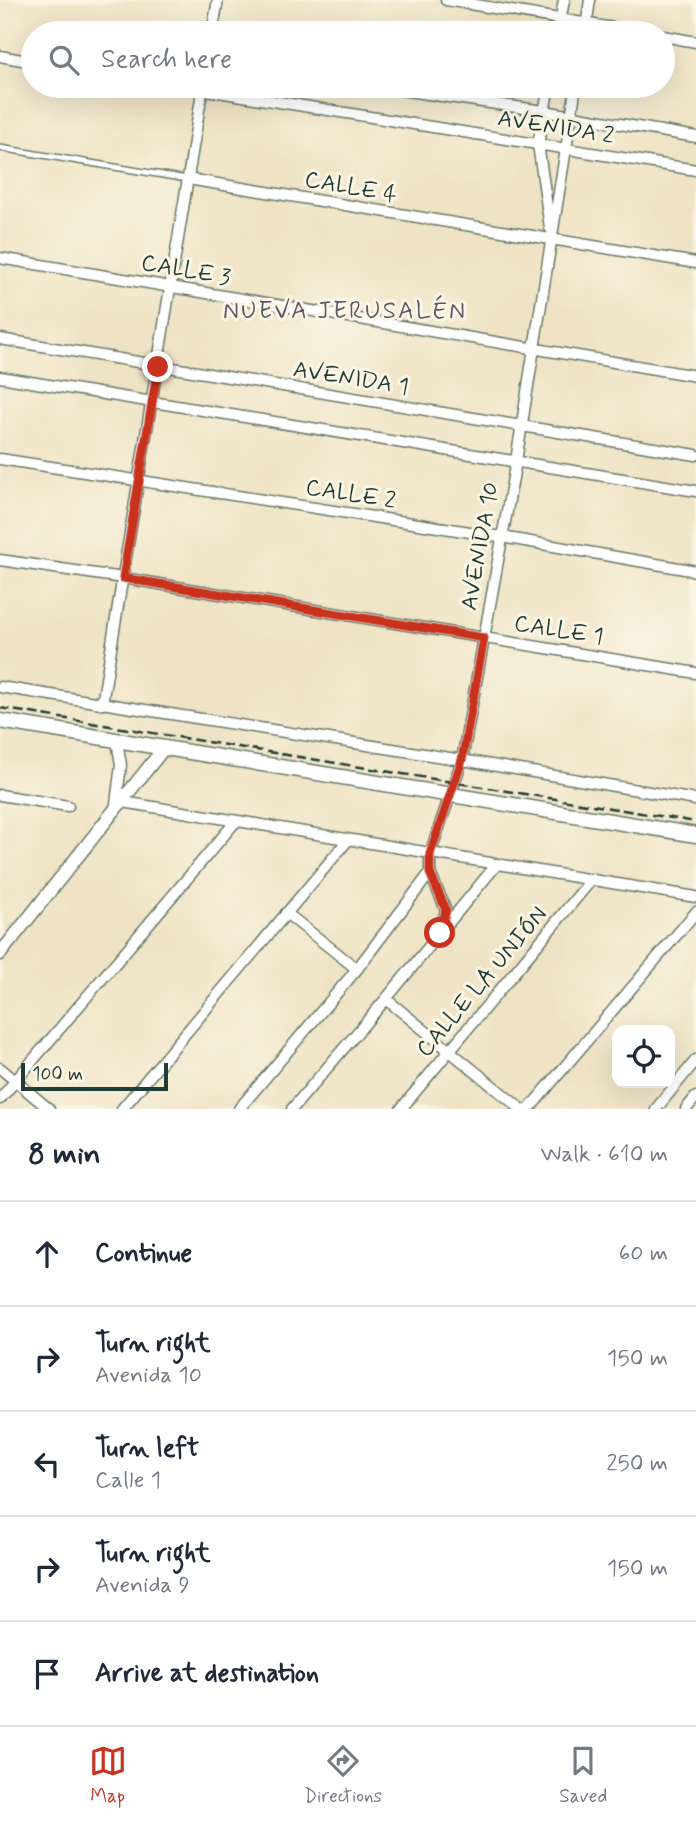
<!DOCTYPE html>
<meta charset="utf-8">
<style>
:root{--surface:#fff;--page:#f6f6f7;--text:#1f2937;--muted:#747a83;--line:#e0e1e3;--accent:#c8321e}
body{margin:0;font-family:Mynerve,sans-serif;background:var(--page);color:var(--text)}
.controls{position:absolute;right:21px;bottom:21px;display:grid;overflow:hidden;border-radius:14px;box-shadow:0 7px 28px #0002}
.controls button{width:63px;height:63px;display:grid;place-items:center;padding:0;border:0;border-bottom:2px solid var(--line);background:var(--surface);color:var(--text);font:35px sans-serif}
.scale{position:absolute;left:21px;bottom:18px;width:147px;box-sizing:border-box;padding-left:7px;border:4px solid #1f3d34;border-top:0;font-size:19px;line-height:24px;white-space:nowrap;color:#1f3d34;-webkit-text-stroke:5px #fcf5e5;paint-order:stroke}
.stop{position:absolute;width:21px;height:21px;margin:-16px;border:5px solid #c8321e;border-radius:50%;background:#fff}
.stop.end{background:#c8321e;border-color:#fff;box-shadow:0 2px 7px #0008}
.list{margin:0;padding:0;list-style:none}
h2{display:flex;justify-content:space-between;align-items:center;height:91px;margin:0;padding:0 28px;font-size:30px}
h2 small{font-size:23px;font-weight:400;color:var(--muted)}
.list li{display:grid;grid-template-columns:46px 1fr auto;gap:21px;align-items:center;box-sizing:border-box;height:105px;padding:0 28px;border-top:2px solid var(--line)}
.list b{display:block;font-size:26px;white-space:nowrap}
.list p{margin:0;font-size:23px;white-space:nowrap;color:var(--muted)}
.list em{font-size:23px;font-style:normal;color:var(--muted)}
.icon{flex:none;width:38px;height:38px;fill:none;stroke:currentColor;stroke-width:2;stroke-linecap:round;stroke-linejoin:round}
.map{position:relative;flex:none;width:696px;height:1109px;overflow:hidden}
.search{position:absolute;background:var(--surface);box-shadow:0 7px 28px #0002;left:21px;right:21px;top:21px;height:77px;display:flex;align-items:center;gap:18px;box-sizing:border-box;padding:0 24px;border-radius:38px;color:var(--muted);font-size:26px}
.sheet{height:616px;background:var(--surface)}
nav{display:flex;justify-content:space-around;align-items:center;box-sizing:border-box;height:98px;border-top:2px solid var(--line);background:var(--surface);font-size:19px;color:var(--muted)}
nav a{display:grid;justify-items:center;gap:4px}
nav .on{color:var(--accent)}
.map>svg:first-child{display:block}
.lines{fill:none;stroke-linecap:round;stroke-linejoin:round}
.service-casing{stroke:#677766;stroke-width:8}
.minor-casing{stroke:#677766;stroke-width:13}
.tertiary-casing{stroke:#677766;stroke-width:15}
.secondary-casing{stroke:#677766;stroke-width:17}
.service{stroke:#fff;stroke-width:5}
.minor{stroke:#fff;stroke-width:10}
.tertiary{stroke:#fff;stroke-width:12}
.secondary{stroke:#fff;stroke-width:14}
.rail{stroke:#1f3d34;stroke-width:2.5;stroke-dasharray:10 5;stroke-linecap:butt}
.route{stroke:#c8321e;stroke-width:9}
.labels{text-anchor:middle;stroke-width:6;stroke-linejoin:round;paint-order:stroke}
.street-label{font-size:23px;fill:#1f3d34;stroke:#fcf5e5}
.neighbourhood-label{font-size:24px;letter-spacing:2px;fill:#585c67;stroke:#fcf5e5}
</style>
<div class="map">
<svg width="696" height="1109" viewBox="0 0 696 1109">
<rect width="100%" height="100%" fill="#fcf5e5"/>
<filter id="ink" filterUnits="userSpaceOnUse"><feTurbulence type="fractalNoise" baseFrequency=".0143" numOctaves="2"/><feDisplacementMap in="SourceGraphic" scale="14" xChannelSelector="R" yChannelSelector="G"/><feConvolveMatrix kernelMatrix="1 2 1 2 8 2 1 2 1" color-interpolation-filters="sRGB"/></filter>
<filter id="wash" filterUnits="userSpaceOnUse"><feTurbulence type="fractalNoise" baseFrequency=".00686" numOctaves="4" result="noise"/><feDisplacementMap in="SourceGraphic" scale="28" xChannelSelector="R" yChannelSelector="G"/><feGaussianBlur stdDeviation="1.57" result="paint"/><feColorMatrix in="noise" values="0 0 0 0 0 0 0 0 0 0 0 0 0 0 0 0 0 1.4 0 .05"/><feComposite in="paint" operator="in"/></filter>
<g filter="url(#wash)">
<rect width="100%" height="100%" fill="#eee3c4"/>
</g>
<g filter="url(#ink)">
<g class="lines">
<g class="service-casing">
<polyline id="service" points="0,148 187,179"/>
</g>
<g class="minor-casing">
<g id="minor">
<polyline points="446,0 643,33"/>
<polyline points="212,33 218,0"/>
<polyline points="558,33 564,0"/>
<polyline points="585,33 590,0"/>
<polyline points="663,36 696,42"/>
<polyline points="0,56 33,62"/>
<polyline points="181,86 696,170"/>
<polyline points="373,86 544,111 696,137"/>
<polyline points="549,86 538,144 550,228"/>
<polyline points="188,179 696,263"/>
<polyline points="0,258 696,376"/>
<polyline points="0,339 696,455"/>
<polyline points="0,377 696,491"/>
<polyline points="0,459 502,537 696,571"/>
<polyline points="0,560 123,578 696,673"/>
<polyline points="0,687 462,760 696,800"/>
<polyline points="102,704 203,86"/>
<polyline points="0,795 68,806"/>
<polyline points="123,802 696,897"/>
<polyline points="115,811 121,765 117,741"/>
<polyline points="430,873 446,910 441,929"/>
<polyline points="286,913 357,969"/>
<polyline points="386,999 521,1109"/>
<polyline points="0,1068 49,1109"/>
<polyline points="0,1099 236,821"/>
<polyline points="122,1109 348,840"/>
<polyline points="239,1109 357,969 430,873 430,854 462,760 516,461 576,86"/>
<polyline points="292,1109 386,999 497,864"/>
<polyline points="401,1109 592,879"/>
<polyline points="529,1109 696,912"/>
<polyline points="656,1109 696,1060"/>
<polyline points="686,1109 696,1097"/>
</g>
</g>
<g class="tertiary-casing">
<polyline id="tertiary" points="0,954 164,748"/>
</g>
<g class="secondary-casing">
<polyline id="secondary" points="0,721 696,835"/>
</g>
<use href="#service" class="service"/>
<use href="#minor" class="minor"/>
<use href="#tertiary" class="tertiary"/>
<use href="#secondary" class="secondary"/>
<polyline class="rail" points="0,708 696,822"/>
</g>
</g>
<g class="lines" filter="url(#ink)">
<polyline class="route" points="158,367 123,578 484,638 462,760 430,854 430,873 446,910 440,933"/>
</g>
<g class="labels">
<g class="street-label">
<text transform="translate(556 126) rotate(9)" y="8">AVENIDA 2</text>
<text transform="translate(351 186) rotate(10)" y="8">CALLE 4</text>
<text transform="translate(186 269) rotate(10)" y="8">CALLE 3</text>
<text transform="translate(351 377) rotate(9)" y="8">AVENIDA 1</text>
<text transform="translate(351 493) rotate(9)" y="8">CALLE 2</text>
<text transform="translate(479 546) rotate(-80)" y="8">AVENIDA 10</text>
<text transform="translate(559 629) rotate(9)" y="8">CALLE 1</text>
<text transform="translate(481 981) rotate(-50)" y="8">CALLE LA UNIÓN</text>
</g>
<g class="neighbourhood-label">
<text x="345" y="318">NUEVA JERUSALÉN</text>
</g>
</g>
</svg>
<div class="controls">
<button><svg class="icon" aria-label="locate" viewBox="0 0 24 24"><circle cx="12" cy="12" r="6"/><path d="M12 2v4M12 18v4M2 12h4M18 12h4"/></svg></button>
</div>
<div class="scale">100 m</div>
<div class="stop" style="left:440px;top:933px"></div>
<div class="stop end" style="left:158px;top:367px"></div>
<div class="search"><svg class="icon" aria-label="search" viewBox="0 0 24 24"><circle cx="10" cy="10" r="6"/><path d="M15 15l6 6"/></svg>Search here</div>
</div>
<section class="sheet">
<h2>8 min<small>Walk · 610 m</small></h2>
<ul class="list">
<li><svg class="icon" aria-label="ahead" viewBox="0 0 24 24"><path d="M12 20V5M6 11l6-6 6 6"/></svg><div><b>Continue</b></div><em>60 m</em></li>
<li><svg class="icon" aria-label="right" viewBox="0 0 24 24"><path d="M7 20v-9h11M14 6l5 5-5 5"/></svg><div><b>Turn right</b><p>Avenida 10</p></div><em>150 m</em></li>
<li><svg class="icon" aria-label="left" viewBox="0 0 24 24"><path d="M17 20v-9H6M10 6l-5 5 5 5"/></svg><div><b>Turn left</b><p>Calle 1</p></div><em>250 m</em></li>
<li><svg class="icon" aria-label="right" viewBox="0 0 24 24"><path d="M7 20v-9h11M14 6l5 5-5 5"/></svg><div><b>Turn right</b><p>Avenida 9</p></div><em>150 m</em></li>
<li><svg class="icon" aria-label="arrive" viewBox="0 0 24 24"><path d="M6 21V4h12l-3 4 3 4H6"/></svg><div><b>Arrive at destination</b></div></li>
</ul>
</section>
<nav>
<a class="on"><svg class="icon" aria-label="map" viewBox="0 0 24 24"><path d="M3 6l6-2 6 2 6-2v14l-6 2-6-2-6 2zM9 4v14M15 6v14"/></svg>Map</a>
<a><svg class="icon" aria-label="directions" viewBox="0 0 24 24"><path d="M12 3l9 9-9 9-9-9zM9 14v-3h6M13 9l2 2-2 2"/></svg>Directions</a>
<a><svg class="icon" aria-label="saved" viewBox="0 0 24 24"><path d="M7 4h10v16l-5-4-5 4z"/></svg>Saved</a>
</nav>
